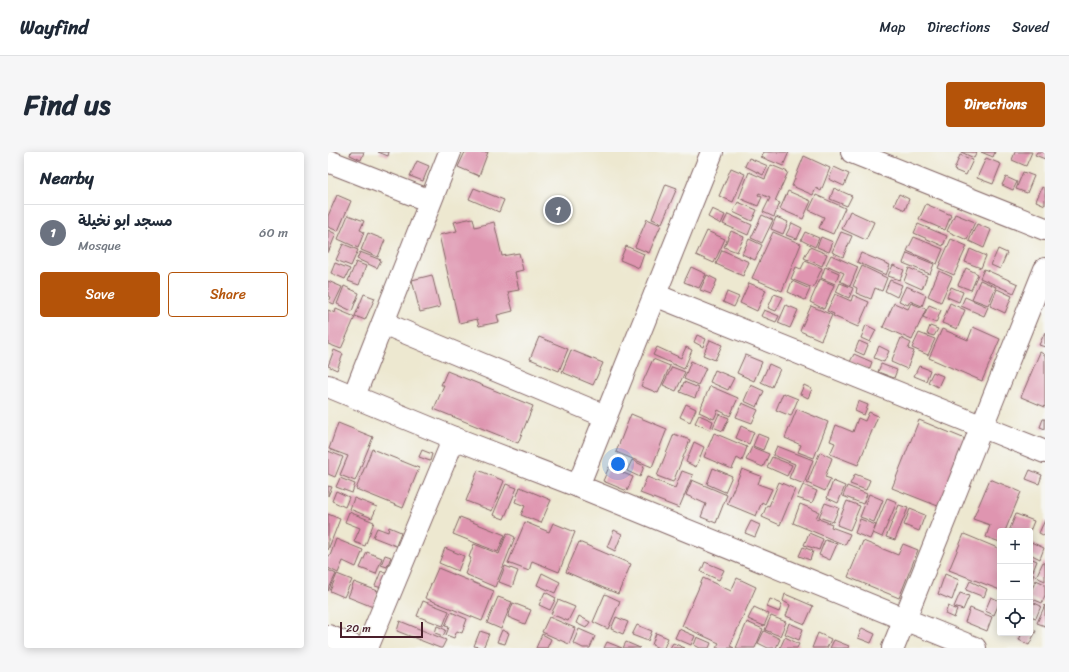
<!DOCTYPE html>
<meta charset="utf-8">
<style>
:root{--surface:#fff;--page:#f6f6f7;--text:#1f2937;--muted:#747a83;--line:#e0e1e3;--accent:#b45309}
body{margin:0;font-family:Sriracha,"Playpen Sans Arabic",sans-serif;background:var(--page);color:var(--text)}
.controls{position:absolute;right:12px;bottom:12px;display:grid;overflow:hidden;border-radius:4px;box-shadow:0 2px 10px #0003}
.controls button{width:36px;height:36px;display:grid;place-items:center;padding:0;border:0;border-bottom:1px solid var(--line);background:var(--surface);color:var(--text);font:20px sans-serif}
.scale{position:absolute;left:12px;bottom:10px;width:83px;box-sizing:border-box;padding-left:4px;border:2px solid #4a1f2b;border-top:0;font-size:11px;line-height:14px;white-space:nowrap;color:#4a1f2b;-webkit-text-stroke:3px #f6f6f2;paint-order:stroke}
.you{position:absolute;left:290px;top:312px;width:14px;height:14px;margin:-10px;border:3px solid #fff;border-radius:50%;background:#1a73e8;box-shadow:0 0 0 6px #1a73e833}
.badge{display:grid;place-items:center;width:26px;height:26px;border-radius:50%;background:var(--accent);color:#fff;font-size:13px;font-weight:700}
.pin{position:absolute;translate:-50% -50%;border:2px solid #fff;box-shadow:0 1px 4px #0006}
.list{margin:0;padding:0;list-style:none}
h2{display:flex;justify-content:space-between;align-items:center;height:52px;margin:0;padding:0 16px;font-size:17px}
h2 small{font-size:13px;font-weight:400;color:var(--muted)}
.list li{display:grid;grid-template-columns:26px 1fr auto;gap:12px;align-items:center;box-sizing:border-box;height:56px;padding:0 16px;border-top:1px solid var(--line)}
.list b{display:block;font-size:15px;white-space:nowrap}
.list p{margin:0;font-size:13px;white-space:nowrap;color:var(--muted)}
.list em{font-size:13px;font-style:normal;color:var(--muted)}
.actions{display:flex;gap:8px;padding:12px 16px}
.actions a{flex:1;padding:9px 0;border:1px solid var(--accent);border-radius:4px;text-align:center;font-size:14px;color:var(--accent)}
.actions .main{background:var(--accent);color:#fff}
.icon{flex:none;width:22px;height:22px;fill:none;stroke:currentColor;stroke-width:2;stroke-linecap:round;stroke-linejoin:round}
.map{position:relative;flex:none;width:717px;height:496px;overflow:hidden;border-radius:4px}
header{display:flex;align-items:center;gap:24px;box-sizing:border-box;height:56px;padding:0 20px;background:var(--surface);border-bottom:1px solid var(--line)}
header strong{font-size:19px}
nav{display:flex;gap:22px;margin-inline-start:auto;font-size:14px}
.intro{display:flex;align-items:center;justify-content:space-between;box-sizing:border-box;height:96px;padding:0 24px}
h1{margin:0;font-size:28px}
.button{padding:10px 18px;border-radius:4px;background:var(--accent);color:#fff;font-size:14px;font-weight:700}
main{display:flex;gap:24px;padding:0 24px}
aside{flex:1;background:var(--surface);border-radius:4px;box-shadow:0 2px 10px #0003}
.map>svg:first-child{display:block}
.building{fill:#df95b0}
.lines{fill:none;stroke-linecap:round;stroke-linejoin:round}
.minor-casing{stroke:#836565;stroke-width:24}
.tertiary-casing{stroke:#836565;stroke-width:24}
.minor{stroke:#fff;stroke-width:22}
.tertiary{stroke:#fff;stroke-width:22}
</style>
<header>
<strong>Wayfind</strong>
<nav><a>Map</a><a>Directions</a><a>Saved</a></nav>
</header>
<div class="intro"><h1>Find us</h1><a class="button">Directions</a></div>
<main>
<aside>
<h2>Nearby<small></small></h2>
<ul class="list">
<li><span class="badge" style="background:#6b7280">1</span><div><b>مسجد ابو نخيلة</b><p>Mosque</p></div><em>60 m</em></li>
</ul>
<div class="actions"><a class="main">Save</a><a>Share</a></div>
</aside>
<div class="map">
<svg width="717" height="496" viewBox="0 0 717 496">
<rect width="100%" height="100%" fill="#f6f6f2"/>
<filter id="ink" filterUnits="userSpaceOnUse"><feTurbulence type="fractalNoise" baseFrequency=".025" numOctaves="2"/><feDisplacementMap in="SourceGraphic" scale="8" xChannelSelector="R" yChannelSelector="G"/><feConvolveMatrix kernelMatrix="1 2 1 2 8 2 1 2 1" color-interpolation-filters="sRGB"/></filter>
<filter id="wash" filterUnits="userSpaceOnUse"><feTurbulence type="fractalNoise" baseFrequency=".012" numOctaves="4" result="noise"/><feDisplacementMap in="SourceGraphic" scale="16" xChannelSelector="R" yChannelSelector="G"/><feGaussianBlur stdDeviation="0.9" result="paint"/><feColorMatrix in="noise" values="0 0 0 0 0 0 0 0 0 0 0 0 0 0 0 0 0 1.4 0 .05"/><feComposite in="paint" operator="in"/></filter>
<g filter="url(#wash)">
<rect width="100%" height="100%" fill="#ede8d0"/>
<g id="blocks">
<g class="building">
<polygon points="23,0 36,0 33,8 22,3"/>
<polygon points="50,0 61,0 60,4"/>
<polygon points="137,0 160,0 151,24 130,15"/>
<polygon points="436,0 461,0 455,14 433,5"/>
<polygon points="633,0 649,0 646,6"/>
<polygon points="653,0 667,0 665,5"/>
<polygon points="687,0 704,0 698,14 684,8"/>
<polygon points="709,0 717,0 717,7 707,3"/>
<polygon points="632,3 645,8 638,23 626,18"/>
<polygon points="476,4 502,16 493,39 488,36 485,43 464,34"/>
<polygon points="421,6 440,14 435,23 417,14"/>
<polygon points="658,6 673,12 665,32 649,26"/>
<polygon points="89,9 101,14 95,29 82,24"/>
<polygon points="443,13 460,20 447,49 452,51 446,65 435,60 442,46 431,41 430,43 434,45 430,54 411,46 421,20 437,27"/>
<polygon points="506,15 521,22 516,34 501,27"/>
<polygon points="403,16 417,22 405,50 391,44"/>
<polygon points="695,20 706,24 699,41 688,37"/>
<polygon points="678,25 689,30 685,38 674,33"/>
<polygon points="338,32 349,36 334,71 324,67"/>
<polygon points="714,35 717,37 717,53 708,49"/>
<polygon points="146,36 176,48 171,60 141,47"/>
<polygon points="506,36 524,44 519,54 502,47"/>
<polygon points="460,39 483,49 475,67 452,57"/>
<polygon points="571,42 581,47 577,58 566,53"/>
<polygon points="9,43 23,49 10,79 0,75 0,64"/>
<polygon points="488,43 517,56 505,82 491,76 496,65 481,58"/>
<polygon points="410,50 429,58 424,69 405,60"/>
<polygon points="598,52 623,63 617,78 591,67"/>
<polygon points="384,57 397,63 393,72 380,65"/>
<polygon points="522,59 546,70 538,88 514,77"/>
<polygon points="400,62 424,73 420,83 395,72"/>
<polygon points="627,62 647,70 639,88 619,79"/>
<polygon points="20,63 36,69 32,78 36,80 30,96 10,87"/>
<polygon points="434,63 445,68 434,91 423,86"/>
<polygon points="448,65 460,70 455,82 443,77"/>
<polygon points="145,66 147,75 166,70 174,104 191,101 195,118 187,120 191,138 180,140 185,159 169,163 171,170 151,174 149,167 131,171 111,83 129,79 126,70"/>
<polygon points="319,67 333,73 321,101 307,95"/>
<polygon points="464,71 474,76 469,87 458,83"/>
<polygon points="590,72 619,84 615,94 586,81"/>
<polygon points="649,72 663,78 656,96 641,89"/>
<polygon points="0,78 8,82 0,101"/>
<polygon points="379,79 397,87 386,111 368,103"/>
<polygon points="403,79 416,85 409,100 396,95"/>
<polygon points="445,80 473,92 454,139 424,126"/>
<polygon points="477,80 491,86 487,95 473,88"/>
<polygon points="513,80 524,84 515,105 504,100"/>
<polygon points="40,81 57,88 50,105 33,98"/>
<polygon points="493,85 505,90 501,100 489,95"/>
<polygon points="586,85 615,97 609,112 579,99"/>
<polygon points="421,87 434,93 427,108 414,102"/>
<polygon points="623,87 639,94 626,123 610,116"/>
<polygon points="15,92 30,98 23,114 8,108"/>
<polygon points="298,94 316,102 311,116 292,108"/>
<polygon points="482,95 499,102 494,114 476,106"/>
<polygon points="642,97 658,104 653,116 637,110"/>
<polygon points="670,97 679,101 672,117 663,113"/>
<polygon points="394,98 421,110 415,124 388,112"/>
<polygon points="32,100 53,108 49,116 29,107"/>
<polygon points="533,101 562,113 558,123 529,110"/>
<polygon points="579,101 606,112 602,122 575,111"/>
<polygon points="503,103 530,115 522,134 512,129 516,121 498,113"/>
<polygon points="477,109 494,116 485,136 463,127 468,115 473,117"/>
<polygon points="28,110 38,114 31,133 20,129"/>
<polygon points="7,111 22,117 17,127 3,121"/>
<polygon points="565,113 576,118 572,128 560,124"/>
<polygon points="534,114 559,126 554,139 547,136 543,147 528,141 529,136 525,134"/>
<polygon points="363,115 378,122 371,136 356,130"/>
<polygon points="497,115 511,121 507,132 493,126"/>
<polygon points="581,116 599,124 594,137 576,129"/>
<polygon points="638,116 650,122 643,138 630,133"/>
<polygon points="656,117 690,132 686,141 652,126"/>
<polygon points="611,119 624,125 613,150 600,144"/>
<polygon points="104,123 112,155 92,160 84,128"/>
<polygon points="379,123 389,128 383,142 372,138"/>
<polygon points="492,127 506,133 496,157 482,150"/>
<polygon points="562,128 574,133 569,145 557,139"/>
<polygon points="652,128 668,135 660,153 644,147"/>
<polygon points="0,129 14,135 6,152 1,150 3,145 0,144"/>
<polygon points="464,129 482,137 477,148 460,140"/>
<polygon points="421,131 438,138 429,159 412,151"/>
<polygon points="512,131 525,136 521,146 508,140"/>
<polygon points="16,134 31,141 24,159 9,152"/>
<polygon points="578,134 598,143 594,154 582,149 580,153 571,149"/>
<polygon points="623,135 635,140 631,150 619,145"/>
<polygon points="669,137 684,144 677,161 662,154"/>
<polygon points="399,140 411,145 406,155 395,150"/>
<polygon points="36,142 47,146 37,168 27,164"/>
<polygon points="446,142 455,145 448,159 440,156"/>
<polygon points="507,142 523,149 525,143 541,150 530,175 505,164 506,162 499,159"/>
<polygon points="637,145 660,155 656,164 633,154"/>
<polygon points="566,151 580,157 583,151 598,157 584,188 555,175"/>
<polygon points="622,151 637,158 629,177 614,171"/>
<polygon points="458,153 470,158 462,176 450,171"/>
<polygon points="601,153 613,158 608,171 595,165"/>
<polygon points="483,154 504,163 493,188 472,179"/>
<polygon points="8,157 27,165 13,197 0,192 0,158 7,161"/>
<polygon points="436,158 451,164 448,170 433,164"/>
<polygon points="538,173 548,178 542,190 533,186"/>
<polygon points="602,174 610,177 606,184 599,182"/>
<polygon points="645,175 672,187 654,229 601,206 614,177 640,188"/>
<polygon points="717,180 717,195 711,193"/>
<polygon points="591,181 607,187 600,203 584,196"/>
<polygon points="369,183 378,187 375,195 366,190"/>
<polygon points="211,185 240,197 231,219 202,207"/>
<polygon points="573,186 583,191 580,197 586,199 579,217 563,210"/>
<polygon points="382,188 394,193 387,208 375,203"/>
<polygon points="531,189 540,193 536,203 527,199"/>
<polygon points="551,194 561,199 556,210 546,206"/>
<polygon points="329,195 353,206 358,195 364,198 356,217 325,203"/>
<polygon points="6,198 15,202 9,218 0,214"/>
<polygon points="243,198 275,211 265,233 234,220"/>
<polygon points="712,200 717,203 717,255 693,245"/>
<polygon points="526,202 544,210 541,218 522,210"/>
<polygon points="417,203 434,210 426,229 409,221"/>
<polygon points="325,207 342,214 330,241 313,234"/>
<polygon points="363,209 378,216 370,233 356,227"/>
<polygon points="441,212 452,217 444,235 433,230"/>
<polygon points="553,212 569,218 566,226 550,220"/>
<polygon points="591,214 602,218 598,229 586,224"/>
<polygon points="344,215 357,220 348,239 335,233"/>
<polygon points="387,218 406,226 400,238 382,230"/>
<polygon points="119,219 205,254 190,291 106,257 116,233 113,233"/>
<polygon points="605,220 615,224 610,235 600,230"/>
<polygon points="356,230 371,236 367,246 352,240"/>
<polygon points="423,233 436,239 429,255 416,249"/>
<polygon points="476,233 484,237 480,246 472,242"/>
<polygon points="382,234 410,246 402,264 390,258 386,267 371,260"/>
<polygon points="455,241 470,247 463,264 448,258"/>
<polygon points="530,249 540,253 536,263 527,259"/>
<polygon points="414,251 430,258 424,271 408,265"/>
<polygon points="358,252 368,257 362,270 352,265"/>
<polygon points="469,257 500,270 486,306 470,300 473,293 457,286"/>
<polygon points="541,260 550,264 530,313 502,302 507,291 502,289 508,273 525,280 530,266 537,269"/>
<polygon points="303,262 339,277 324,315 288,300"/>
<polygon points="391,262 401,266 395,279 385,275"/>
<polygon points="371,263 385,269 382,278 367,271"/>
<polygon points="715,267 717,267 717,277 712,275"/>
<polygon points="591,268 647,291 620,358 564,336"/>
<polygon points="10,271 45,285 27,329 12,323 20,304 1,297"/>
<polygon points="413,274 426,280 421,292 408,286"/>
<polygon points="386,281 419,295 414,309 409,306 404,317 376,305"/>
<polygon points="346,282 362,288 345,330 329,324"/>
<polygon points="430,282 440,286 435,298 425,294"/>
<polygon points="366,290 376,295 368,315 358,310"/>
<polygon points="449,294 485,308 476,332 461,326 467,312 445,303"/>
<polygon points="424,295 441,302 435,315 418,308"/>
<polygon points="44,297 91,316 75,356 28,337"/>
<polygon points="94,298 104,302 102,309 91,305"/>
<polygon points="0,299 15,305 7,325 0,322"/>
<polygon points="492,300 504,306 497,325 503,327 497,339 479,331"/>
<polygon points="444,305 464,313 459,324 439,315"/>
<polygon points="304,308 316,314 312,325 299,319"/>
<polygon points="281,315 305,325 299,339 275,329"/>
<polygon points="385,316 404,324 397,340 379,332"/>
<polygon points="414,317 433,324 430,332 444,337 437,352 434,350 428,364 399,352"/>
<polygon points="150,318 176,329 164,359 138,349"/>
<polygon points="702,318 714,323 711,332 698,327"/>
<polygon points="354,319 365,323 351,356 312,341 319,325 347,336"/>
<polygon points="527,322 542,328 538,338 522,332"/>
<polygon points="12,326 27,332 24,341 8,335"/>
<polygon points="662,327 693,340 677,379 672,379 672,390 658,385 662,373 645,367"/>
<polygon points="364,328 399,343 388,371 373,365 378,352 358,343"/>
<polygon points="505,329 517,334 510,351 499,346"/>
<polygon points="451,330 467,337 452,373 434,365 439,353 441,354"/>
<polygon points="178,332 189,336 176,367 165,363"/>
<polygon points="475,333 489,339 484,351 469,346"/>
<polygon points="0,334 4,335 0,344"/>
<polygon points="519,334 539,342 535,352 515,344"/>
<polygon points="192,335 223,348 213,371 193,363 197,354 187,350"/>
<polygon points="8,339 21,345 17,355 4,349"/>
<polygon points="541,342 555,348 546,370 532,365"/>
<polygon points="26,346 49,355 44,366 22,357"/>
<polygon points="559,346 569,350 554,385 545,381"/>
<polygon points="519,349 532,354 522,378 509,373"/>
<polygon points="497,351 511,356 505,370 491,365"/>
<polygon points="472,352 491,360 488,366 504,372 503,375 522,382 517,393 465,371"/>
<polygon points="571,353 580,356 567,388 558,385"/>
<polygon points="582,357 597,363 591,379 576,373"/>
<polygon points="21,360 46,370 37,394 26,390 32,376 17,370"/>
<polygon points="0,362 12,367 0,398"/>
<polygon points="688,362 706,369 702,379 681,379"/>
<polygon points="132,365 177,383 170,400 125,382"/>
<polygon points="532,367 548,373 542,387 527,381"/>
<polygon points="717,368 717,384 711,381"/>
<polygon points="423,369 432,373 427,385 417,381"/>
<polygon points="197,370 221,380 225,371 247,380 231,420 204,409 201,419 180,411"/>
<polygon points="61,375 73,380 68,394 45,385 49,376 60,380"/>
<polygon points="286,378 294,382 287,399 279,395"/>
<polygon points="179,381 187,385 167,435 137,422 143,406 141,405 146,392 171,402"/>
<polygon points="481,381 495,387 491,398 476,393"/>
<polygon points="636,382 672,397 672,438 621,418"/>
<polygon points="8,387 35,398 28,415 15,409 10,421 0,416 0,403 2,404"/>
<polygon points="497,388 509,392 502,408 491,403"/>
<polygon points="535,389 570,403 575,392 590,398 571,446 520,425"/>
<polygon points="251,390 303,412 290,442 238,420"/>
<polygon points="703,390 716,396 712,407 702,402"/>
<polygon points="475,395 485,399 482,408 471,404"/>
<polygon points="117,396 136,404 130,419 111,411"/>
<polygon points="39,400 54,406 48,422 32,416"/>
<polygon points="57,403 63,405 59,415 53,413"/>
<polygon points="702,406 709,409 705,419 702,417"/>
<polygon points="377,410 396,418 391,428 373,420"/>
<polygon points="715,410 717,411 717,429 708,425"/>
<polygon points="177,414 190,419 184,435 171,430"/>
<polygon points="110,416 166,439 154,469 97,446"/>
<polygon points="0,418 8,422 0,439"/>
<polygon points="53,419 59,422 54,436 47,434"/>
<polygon points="702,420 706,422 702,432"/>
<polygon points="214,421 232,430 227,441 209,433"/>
<polygon points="9,422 24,428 16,445 2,439"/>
<polygon points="617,422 631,428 624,448 610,442"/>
<polygon points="375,426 403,439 409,426 428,435 402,494 406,496 388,496 391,491 354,474"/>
<polygon points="708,428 717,432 717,443 714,451 702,446 702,441"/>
<polygon points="642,429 659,437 656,445 638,438"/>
<polygon points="26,430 50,439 45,455 20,445"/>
<polygon points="217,440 228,446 222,458 211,453"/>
<polygon points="632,441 641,444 635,458 626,455"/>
<polygon points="277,442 292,449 280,477 265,470"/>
<polygon points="457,442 485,454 477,472 458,464 462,453 455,449"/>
<polygon points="170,445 184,450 173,477 159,471"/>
<polygon points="663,445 672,449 666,463 657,459"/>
<polygon points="442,447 454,452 451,460 439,455"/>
<polygon points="230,448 247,455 240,469 223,462"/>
<polygon points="95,449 121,459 115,474 89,464"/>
<polygon points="702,449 713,454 708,466 702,464"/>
<polygon points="185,451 203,458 197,472 180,465"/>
<polygon points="717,453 717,474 709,471"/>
<polygon points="620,454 629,458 626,466 617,462"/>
<polygon points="426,455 441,462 436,474 420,467"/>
<polygon points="642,456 664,465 659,479 637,470"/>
<polygon points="123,460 139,467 134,481 129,479 126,486 118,483 121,475 117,474"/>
<polygon points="251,464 262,470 258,476 248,471"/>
<polygon points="443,464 458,470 452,484 437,478"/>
<polygon points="221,465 247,476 241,492 214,480"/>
<polygon points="288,465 300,470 295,482 283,477"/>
<polygon points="72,469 118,488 114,496 112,496 69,479"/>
<polygon points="419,470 435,477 427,496 408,496"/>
<polygon points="461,471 475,477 471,488 457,482"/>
<polygon points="309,473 324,479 320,489 304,483"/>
<polygon points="109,474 118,478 115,484 107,481"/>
<polygon points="534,476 547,482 543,491 530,486"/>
<polygon points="251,477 267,484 262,496 255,496 245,491"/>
<polygon points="351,477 367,484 363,493 347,486"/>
<polygon points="702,477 708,479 701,493 691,488 694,481 702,481"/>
<polygon points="174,478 181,481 177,492 169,490"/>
<polygon points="152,479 161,482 155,496 146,494"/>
<polygon points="436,479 452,487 448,496 440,496 430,491"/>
<polygon points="328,481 340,486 336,496 331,496 324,493"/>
<polygon points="490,481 503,487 499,496 484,496"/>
<polygon points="214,482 223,487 219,496 208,496"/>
<polygon points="369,485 383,491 381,496 372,496 366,493"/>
<polygon points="457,485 471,492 469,496 452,496"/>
<polygon points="506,488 521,494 520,496 502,496"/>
<polygon points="279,490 294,496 276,496"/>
<polygon points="298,490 312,496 295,496"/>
<polygon points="345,491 357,496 342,496"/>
</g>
</g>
</g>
<g filter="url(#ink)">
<use href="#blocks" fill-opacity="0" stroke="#836565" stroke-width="1"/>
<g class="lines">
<g class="minor-casing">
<g id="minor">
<polyline points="524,0 717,77"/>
<polyline points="0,9 102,49"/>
<polyline points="327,143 717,300"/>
<polyline points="55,171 277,264"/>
<polyline points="0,234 126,286 250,334 647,496"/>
<polyline points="26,244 122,0"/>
<polyline points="250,334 384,0"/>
<polyline points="39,496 126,286"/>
<polyline points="565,496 717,117"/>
</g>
</g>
<g class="tertiary-casing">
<polyline id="tertiary" points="0,484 30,496"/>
</g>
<use href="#minor" class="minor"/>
<use href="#tertiary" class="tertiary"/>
</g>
</g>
</svg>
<div class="controls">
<button>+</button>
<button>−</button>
<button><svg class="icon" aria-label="locate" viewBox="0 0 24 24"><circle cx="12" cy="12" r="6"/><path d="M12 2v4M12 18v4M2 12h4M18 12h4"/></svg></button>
</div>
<div class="scale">20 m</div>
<div class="you"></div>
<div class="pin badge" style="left:230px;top:58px;background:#6b7280">1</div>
</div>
</main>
